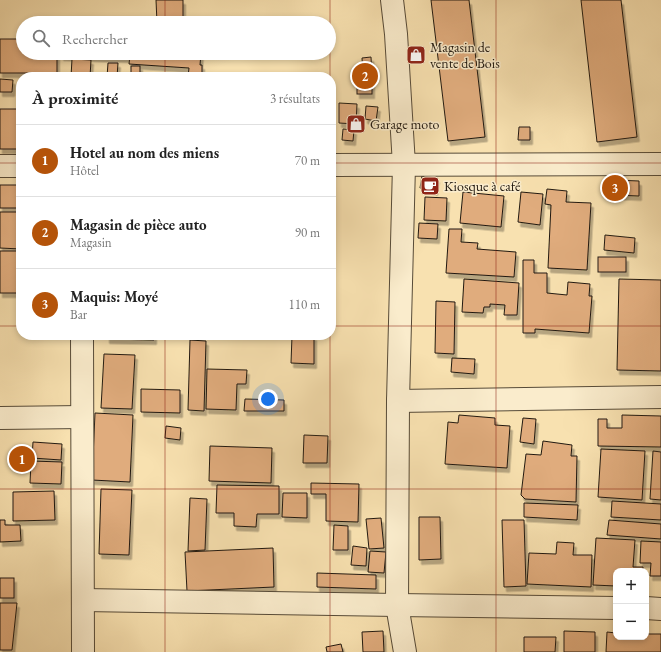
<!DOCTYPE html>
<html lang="fr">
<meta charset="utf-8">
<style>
:root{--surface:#fff;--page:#f2f2f2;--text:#222;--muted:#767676;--line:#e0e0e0;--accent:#b45309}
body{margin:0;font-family:"EB Garamond",serif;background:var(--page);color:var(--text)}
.controls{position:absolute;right:12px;bottom:12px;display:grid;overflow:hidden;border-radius:8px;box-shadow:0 2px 6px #0003}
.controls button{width:36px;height:36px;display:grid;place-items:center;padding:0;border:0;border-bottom:1px solid var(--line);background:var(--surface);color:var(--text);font:20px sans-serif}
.you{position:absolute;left:268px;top:399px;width:14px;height:14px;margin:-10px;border:3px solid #fff;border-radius:50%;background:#1a73e8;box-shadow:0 0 0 6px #1a73e833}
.badge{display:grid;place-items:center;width:26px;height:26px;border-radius:50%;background:var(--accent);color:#fff;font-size:13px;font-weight:700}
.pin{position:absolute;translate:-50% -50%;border:2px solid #fff;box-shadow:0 1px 4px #0006}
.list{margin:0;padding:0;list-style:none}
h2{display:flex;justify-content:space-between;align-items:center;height:52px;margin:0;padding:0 16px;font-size:17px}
h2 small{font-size:13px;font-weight:400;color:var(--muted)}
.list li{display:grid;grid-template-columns:26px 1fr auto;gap:12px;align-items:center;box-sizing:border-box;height:72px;padding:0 16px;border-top:1px solid var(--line)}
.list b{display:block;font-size:15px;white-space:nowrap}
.list p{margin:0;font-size:13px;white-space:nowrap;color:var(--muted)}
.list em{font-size:13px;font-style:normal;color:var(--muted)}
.icon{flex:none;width:22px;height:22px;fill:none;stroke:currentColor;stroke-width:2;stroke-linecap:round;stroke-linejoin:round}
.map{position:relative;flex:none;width:661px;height:652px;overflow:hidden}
.search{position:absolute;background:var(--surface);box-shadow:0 2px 6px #0003;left:16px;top:16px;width:320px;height:44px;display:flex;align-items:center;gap:10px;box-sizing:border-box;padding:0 14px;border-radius:22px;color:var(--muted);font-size:15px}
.panel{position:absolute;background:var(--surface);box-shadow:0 2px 6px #0003;left:16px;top:72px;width:320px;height:268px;border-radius:16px}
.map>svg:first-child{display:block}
.building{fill:#e0ac7d;stroke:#211910;filter:url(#shadow)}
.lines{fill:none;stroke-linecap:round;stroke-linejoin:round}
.street-casing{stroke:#574b38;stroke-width:24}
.street{stroke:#faeccc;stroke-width:22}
.grid{fill:none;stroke:#8f2418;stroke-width:1;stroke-opacity:0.55}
.labels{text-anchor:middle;stroke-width:3;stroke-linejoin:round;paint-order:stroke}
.poi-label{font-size:14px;fill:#211910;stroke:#faeccc;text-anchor:start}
</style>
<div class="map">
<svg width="661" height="652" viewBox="0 0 661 652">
<defs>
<filter id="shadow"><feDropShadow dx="2.5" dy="4.5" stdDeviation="0" flood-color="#0004"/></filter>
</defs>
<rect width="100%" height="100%" fill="#f8e1b0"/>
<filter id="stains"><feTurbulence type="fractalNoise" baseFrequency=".005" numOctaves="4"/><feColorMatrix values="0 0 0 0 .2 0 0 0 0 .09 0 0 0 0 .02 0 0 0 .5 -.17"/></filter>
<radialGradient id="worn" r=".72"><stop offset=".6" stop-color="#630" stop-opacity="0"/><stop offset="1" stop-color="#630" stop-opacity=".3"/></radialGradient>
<g class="building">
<polygon points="156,0 183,0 183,23 157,23"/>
<polygon points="431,0 469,0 485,137 448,141"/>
<polygon points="581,0 621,0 637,137 597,142"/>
<polygon points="0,39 23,39 23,53 57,53 57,73 0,73"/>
<polygon points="61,53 126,53 126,58 61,56"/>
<polygon points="130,53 201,53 200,65 202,65 202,77 188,77 189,68 129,64"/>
<polygon points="371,57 372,75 363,75 362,58"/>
<polygon points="72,59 91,60 90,77 71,77"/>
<polygon points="108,63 118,63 117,77 107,77"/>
<rect x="131" y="66" width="9" height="11"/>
<rect x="357" y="77" width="15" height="17"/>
<polygon points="0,79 13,80 12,92 0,92"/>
<polygon points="339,103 357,104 356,124 339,123"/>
<polygon points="366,106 378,107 376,121 365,119"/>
<rect x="0" y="109" width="21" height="40"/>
<polygon points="519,127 530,127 530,140 518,140"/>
<polygon points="343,129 354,130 353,141 342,140"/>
<polygon points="422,176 437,178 435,191 420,188"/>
<polygon points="615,180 639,181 639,196 615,195"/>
<rect x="0" y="185" width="21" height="23"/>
<polygon points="547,189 567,191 566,202 591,203 587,270 548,268 551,205 545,204"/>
<polygon points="463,192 504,196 501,227 460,223"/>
<polygon points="521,192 543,194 540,225 518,222"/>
<polygon points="425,197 447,198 446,221 424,220"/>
<polygon points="0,212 21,212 21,249 0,248"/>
<polygon points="419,223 438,224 437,239 418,238"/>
<polygon points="449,229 462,229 461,242 478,243 477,249 516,252 514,277 446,273"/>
<polygon points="605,235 635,238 634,253 604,250"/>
<rect x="0" y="251" width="21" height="42"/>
<rect x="598" y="257" width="28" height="15"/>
<polygon points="523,260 534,260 534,273 547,273 547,293 567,295 568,282 590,284 589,296 592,296 589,333 535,329 535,333 523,333"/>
<polygon points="464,279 519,283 517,315 504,315 505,305 490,304 490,307 484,307 483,313 462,312"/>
<polygon points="619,279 661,280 661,371 617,370"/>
<polygon points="436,301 455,302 454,354 435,353"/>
<polygon points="107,335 154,335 154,340 107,339"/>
<polygon points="292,336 314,336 314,364 291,363"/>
<polygon points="190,340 206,341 204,411 188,410"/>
<polygon points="104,354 135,355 132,409 101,408"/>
<polygon points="452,358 475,359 474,374 451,372"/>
<polygon points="207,369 247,370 246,384 237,384 236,410 206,409"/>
<polygon points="141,389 180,390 180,413 141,412"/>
<polygon points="245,399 284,400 284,411 244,411"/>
<polygon points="95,413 133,415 130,482 92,480"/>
<polygon points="459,415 495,418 495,425 510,426 507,468 445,464 448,422 458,423"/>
<polygon points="622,415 661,416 661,447 598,446 598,419 607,419 607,428 622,428"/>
<polygon points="523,418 536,419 534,444 520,442"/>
<polygon points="166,426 181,428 180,440 165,438"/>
<polygon points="304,435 328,436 327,463 303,463"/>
<polygon points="543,441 572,445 571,456 577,456 576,502 525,499 521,495 526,454 541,455"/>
<polygon points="33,442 62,444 61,460 32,458"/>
<polygon points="210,446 272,448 271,483 209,481"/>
<polygon points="601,449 645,451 642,500 598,497"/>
<polygon points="653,451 661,452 661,500 650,499"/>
<polygon points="31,461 62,462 61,484 30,483"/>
<polygon points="311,483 359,484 358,522 326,521 326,494 311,494"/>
<polygon points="217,485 279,486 279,514 257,514 256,527 234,526 234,513 216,513"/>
<polygon points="101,489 132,490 129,555 99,554"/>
<polygon points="54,491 55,520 13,521 13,492"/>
<polygon points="283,493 307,493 307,518 282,517"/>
<polygon points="190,498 207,499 205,550 188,551"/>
<polygon points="612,501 661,504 661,520 611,517"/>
<polygon points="524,503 578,505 577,520 524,517"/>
<polygon points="419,517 440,517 441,559 419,560"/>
<polygon points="381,518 384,548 369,549 366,519"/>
<polygon points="0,520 5,520 5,525 20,525 21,541 0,542"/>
<polygon points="502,520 524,520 526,586 504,587"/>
<polygon points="609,520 661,524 661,539 607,535"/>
<polygon points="334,525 348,526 348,550 333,550"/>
<polygon points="596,538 635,540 633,567 643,567 643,571 616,571 616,586 593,585"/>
<polygon points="641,541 661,542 661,576 650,576 651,563 640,563"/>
<polygon points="557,542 574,543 573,555 592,555 591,587 527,584 529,553 556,554"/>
<polygon points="353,546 367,548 366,566 351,565"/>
<polygon points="273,548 274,587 187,591 185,552"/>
<polygon points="370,551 386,552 384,573 368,572"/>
<polygon points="317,573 376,575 376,589 317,587"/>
<rect x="0" y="578" width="14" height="20"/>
<polygon points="0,603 17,603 12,650 0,650"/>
<polygon points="383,631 384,652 363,652 362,632"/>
<polygon points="564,631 595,632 595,652 564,652"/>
<polygon points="607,632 616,633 616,637 646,637 646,634 661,634 661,652 606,652"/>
<polygon points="524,637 556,637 555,652 524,652"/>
<polygon points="341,644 343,652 327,652 326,647"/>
</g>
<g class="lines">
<g class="street-casing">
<g id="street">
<polyline points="392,0 396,34 404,165 398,401 397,605 405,652"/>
<polyline points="331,165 661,164"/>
<polyline points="0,166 21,166"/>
<polyline points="82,335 83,652"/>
<polyline points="398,401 661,397"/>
<polyline points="0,418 82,417"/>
<polyline points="83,600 397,605 616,608"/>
<polyline points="646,608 661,609"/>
</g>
</g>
<use href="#street" class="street"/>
</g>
<path class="grid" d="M165 0V23M330 0V77M496 0V652M165 53V77M0 163H21M331 163H661M0 326H21M331 326H661M165 335V652M330 335V652M0 489H661"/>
<defs>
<g id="shop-square" transform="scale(1)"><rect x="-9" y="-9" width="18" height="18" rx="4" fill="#8f2418" stroke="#faeccc"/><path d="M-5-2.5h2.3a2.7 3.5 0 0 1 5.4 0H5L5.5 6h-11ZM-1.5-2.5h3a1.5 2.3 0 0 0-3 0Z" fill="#fff"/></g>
<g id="cafe-square" transform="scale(1)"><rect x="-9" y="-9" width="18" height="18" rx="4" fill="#8f2418" stroke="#faeccc"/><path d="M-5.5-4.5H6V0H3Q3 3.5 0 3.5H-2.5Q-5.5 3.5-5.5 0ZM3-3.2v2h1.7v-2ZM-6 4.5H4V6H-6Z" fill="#fff"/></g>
</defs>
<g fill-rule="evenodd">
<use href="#shop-square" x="416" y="55"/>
<use href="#shop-square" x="356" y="124"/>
<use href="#cafe-square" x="430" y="186"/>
</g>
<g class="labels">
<g class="poi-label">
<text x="430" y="52">Magasin de<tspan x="430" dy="16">vente de Bois</tspan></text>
<text x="370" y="129">Garage moto</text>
<text x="444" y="191">Kiosque à café</text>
</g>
</g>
<rect width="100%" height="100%" filter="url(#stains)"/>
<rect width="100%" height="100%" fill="url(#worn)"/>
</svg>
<div class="controls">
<button>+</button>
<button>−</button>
</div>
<div class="you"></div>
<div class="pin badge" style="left:22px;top:459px">1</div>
<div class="pin badge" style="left:365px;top:76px">2</div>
<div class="pin badge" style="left:615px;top:188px">3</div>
<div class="search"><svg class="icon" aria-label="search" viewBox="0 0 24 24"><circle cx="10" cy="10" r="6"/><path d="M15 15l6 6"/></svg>Rechercher</div>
<section class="panel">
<h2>À proximité<small>3 résultats</small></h2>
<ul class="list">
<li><span class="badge">1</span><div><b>Hotel au nom des miens</b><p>Hôtel</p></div><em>70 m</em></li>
<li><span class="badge">2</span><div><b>Magasin de pièce auto</b><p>Magasin</p></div><em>90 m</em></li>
<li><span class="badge">3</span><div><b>Maquis: Moyé</b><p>Bar</p></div><em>110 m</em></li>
</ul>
</section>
</div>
